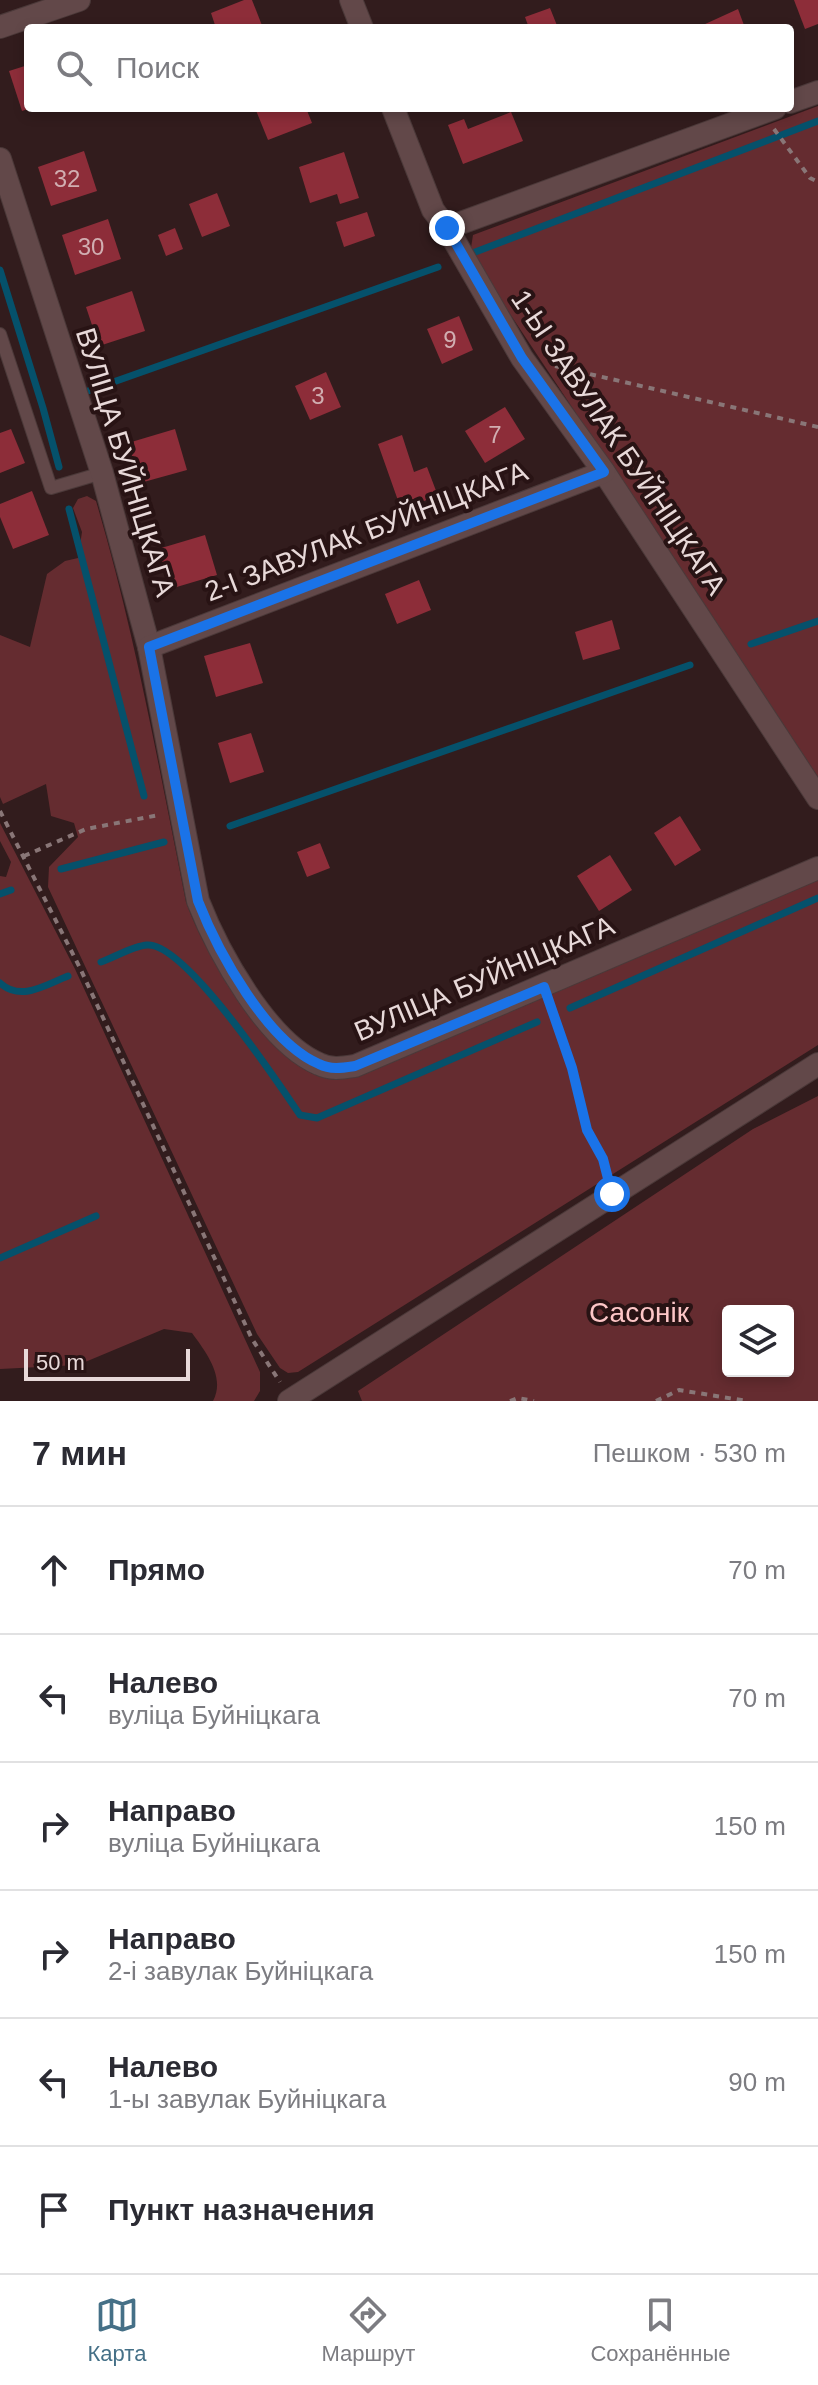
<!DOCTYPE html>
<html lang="ru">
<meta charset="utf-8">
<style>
:root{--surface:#fff;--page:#f2f2f3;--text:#2b2b33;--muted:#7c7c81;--line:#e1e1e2;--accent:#457087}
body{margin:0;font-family:Helvetica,sans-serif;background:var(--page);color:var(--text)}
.controls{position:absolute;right:24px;bottom:24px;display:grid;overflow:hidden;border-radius:8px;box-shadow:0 4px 12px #0003}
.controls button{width:72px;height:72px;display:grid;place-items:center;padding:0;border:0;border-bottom:2px solid var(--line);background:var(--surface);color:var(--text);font:40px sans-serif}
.scale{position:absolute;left:24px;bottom:20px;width:166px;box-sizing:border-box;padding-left:8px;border:4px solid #e8d9d9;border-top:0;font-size:22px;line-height:28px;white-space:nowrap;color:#e8d9d9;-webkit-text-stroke:6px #281314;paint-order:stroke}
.stop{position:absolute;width:24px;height:24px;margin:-18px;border:6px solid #1a73e8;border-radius:50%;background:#fff}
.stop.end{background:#1a73e8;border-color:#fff;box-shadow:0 2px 8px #0008}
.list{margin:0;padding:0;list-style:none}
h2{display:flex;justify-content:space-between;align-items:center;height:104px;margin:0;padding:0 32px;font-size:34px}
h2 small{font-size:26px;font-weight:400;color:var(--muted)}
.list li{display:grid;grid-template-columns:52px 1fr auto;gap:24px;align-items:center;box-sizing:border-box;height:128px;padding:0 32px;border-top:2px solid var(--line)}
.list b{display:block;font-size:30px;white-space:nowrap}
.list p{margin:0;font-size:26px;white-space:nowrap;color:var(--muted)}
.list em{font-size:26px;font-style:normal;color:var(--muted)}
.icon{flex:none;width:44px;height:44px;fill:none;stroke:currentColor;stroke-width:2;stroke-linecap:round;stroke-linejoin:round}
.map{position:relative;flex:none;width:818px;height:1401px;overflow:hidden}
.search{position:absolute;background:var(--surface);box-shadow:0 4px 12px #0003;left:24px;right:24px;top:24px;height:88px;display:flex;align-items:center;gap:20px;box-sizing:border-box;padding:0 28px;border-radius:8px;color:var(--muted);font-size:30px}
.sheet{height:872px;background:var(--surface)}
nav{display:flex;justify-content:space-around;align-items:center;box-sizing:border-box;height:112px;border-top:2px solid var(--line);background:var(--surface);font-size:22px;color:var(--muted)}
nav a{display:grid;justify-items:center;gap:4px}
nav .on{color:var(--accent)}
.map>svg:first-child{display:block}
.green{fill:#652c30;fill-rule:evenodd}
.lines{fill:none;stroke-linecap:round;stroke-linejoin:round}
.stream{stroke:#05516b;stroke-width:7}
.building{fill:#8d2d39}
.service-casing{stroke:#4b3939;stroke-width:14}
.minor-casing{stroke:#4b3939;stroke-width:24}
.tertiary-casing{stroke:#4b3939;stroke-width:24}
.path{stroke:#897677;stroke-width:4;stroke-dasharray:6 6;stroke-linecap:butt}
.service{stroke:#624849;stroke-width:12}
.minor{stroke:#624849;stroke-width:22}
.tertiary{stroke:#624849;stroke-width:22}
.route{stroke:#1a73e8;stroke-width:10}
.labels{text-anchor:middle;stroke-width:8;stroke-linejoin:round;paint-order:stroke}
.number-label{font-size:24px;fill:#d1aeb1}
.street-label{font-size:28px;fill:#e8d9d9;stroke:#281314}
.park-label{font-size:28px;fill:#fdc6c7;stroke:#281314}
</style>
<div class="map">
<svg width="818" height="1401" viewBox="0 0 818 1401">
<rect width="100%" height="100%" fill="#321c1d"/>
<g class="green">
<polygon points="818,106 818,777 470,254 473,235"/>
<path d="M87 496 96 501C135 633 159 768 186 902 204 953 272 1073 331 1079 339 1080 348 1078 356 1077L818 876V1045L298 1372 288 1373 280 1368 257 1334 48 887 49 867 78 837 74 823 51 816 46 784 3 804 0 797V635L30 647 47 574 65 561 78 558 82 532 73 508 78 499Z"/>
<path d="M0 823 75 969 260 1372V1391L254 1401H213C226 1377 205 1351 192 1333L164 1329 78 1365 0 1369V876L6 877 11 862 0 841Z"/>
<path d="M818 1096V1401H362L358 1391 753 1129ZM728 1311H788V1371H728Z"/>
</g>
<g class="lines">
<g class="stream">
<polyline points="470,254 818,121"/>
<polyline points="0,270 43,408 59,467"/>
<polyline points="88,391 438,267"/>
<polyline points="69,509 144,796"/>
<polyline points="751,644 818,621"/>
<polyline points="230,826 690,665"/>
<polyline points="61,869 164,842"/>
<polyline points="0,894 11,890"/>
<path d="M101 962C115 957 133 946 147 945 185 942 278 1083 300 1115L317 1118 537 1022"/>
<path d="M0 983C21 1002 45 985 68 976"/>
<polyline points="570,1008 818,898"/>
<polyline points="0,1258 96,1216"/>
</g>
</g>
<g class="building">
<polygon points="244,0 252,0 263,28 216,28 211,13"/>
<polygon points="794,0 818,0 818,24 805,29"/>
<polygon points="550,8 558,28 529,28 525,17"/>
<polygon points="738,9 745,28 705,28 703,25"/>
<polygon points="28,65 28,109 22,111 9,71"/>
<polygon points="255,108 306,108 312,123 268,140"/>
<polygon points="511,112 523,141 463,164 448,125 464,119 468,129"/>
<polygon points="84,151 97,191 51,206 38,167"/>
<polygon points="344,152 359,198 340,204 337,194 310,203 299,167"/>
<polygon points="217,193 230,226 202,237 189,204"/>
<polygon points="367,212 375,236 344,247 336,222"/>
<polygon points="108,219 121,259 75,275 62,235"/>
<polygon points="175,228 183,249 166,256 158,235"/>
<polygon points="132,291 145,331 99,346 86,307"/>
<polygon points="459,316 473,350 442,364 427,329"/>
<polygon points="326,372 341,407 310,420 295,386"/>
<polygon points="505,407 525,439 485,463 465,431"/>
<polygon points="11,429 25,463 0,473 0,433"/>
<polygon points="175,429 187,470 140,483 128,443"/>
<polygon points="402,435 414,472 427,467 438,496 401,509 378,444"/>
<polygon points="32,491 49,535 13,549 0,517 0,504"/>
<polygon points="205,535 217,575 170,589 158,549"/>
<polygon points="419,580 431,610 397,624 385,594"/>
<polygon points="612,620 620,649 583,660 575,632"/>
<polygon points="250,643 263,683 216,697 204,656"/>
<polygon points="251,733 264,772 230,783 218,743"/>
<polygon points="680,816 701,850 675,866 654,833"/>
<polygon points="320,843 330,868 307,877 297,852"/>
<polygon points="610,855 632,890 599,911 577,876"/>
</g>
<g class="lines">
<g class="service-casing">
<polyline id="service" points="0,334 51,488 102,473"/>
</g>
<g class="minor-casing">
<g id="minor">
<polyline points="351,0 362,28"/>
<polyline points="0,27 79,0"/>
<polyline points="790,102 818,92"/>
<polyline points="393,108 433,210 447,228 522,358 604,472 818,798"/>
<path d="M0 159 102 473 149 647 198 901C218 952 267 1042 319 1064 331 1070 342 1068 355 1066L818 868"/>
<polyline points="447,228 775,108"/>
<polyline points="149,647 604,472"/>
</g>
</g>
<g class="tertiary-casing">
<polyline id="tertiary" points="289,1401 818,1064"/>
</g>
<g class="path">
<polyline points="774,129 810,178 818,182"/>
<polyline points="555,366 818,427"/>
<polyline points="0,811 80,968 252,1339 280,1382"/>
<polyline points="24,856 86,829 159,815"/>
<polyline points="550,1005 572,1068 587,1130 603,1159 607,1173"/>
<polyline points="510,1401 518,1398 534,1401"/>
<polyline points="656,1401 679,1390 747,1401"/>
</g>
<use href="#service" class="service"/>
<use href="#minor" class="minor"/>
<use href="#tertiary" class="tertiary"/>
</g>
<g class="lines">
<path class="route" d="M447 228 522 358 604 472 149 647 198 901C218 952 267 1042 319 1064 331 1070 342 1068 355 1066L544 987 572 1068 587 1130 603 1159 612 1194"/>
</g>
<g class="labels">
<g class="number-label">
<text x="67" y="187">32</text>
<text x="91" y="255">30</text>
<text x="450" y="348">9</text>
<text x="318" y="404">3</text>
<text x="495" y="443">7</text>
</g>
<g class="street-label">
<text transform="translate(619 442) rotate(56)" y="10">1-Ы ЗАВУЛАК БУЙНІЦКАГА</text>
<text transform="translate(126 462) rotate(73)" y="10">ВУЛІЦА БУЙНІЦКАГА</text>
<text transform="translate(366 531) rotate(-21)" y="10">2-І ЗАВУЛАК БУЙНІЦКАГА</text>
<text transform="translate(484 978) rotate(-23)" y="10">ВУЛІЦА БУЙНІЦКАГА</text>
</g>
<g class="park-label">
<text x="639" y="1322">Сасонік</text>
</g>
</g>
</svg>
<div class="controls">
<button><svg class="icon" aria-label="layers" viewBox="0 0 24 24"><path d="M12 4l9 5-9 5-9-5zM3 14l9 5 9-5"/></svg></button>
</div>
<div class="scale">50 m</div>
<div class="stop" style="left:612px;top:1194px"></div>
<div class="stop end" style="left:447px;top:228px"></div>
<div class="search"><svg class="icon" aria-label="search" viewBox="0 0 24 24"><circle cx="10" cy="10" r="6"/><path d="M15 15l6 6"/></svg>Поиск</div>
</div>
<section class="sheet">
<h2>7 мин<small>Пешком · 530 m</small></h2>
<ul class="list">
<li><svg class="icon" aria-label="ahead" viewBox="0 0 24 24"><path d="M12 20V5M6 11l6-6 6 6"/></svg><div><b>Прямо</b></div><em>70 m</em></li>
<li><svg class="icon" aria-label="left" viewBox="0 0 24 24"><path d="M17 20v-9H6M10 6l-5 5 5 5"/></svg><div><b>Налево</b><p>вуліца Буйніцкага</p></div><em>70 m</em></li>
<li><svg class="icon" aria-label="right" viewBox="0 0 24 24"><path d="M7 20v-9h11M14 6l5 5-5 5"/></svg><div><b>Направо</b><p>вуліца Буйніцкага</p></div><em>150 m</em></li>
<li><svg class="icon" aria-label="right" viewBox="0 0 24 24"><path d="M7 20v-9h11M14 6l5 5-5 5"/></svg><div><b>Направо</b><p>2-і завулак Буйніцкага</p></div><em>150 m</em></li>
<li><svg class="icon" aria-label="left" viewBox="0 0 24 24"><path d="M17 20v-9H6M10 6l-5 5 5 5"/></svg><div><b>Налево</b><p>1-ы завулак Буйніцкага</p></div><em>90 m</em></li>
<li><svg class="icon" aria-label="arrive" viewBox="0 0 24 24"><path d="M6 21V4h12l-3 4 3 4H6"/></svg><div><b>Пункт назначения</b></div></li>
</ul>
</section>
<nav>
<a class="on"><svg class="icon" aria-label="map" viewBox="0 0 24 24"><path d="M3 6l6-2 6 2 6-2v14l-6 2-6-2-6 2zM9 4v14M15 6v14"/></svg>Карта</a>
<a><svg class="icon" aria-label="directions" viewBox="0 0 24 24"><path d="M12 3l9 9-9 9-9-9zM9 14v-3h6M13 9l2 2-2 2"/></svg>Маршрут</a>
<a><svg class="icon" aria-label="saved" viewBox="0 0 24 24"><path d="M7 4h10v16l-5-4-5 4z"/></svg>Сохранённые</a>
</nav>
